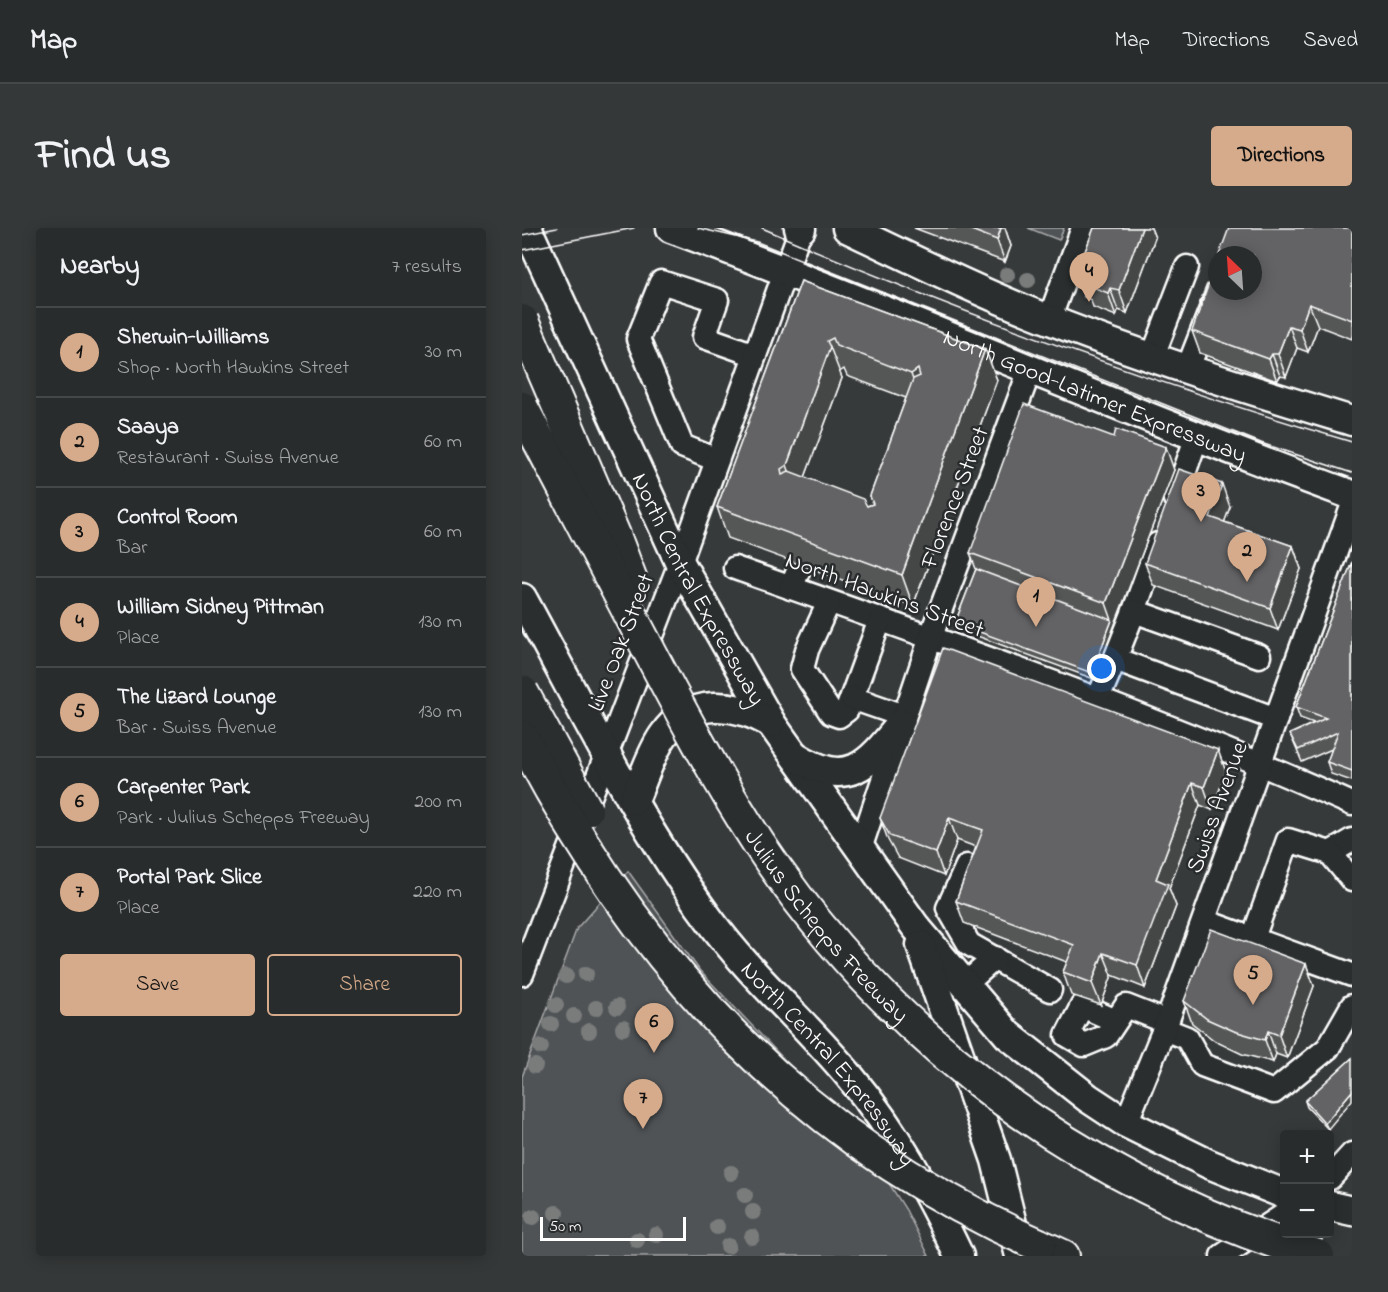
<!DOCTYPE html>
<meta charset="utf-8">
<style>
:root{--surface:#292c2c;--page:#353838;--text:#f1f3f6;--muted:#a5a7a9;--line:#454848;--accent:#d6ab8b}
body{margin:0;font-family:"Indie Flower",sans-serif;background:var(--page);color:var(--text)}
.controls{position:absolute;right:18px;bottom:18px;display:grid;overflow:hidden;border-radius:6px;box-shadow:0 3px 15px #0003}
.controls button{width:54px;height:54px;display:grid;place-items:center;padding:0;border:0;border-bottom:2px solid var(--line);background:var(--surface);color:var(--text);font:30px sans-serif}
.compass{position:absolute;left:686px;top:18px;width:54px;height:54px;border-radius:50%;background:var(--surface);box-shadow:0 3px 15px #0003;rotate:335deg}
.scale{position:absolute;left:18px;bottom:15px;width:146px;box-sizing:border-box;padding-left:6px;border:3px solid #fff;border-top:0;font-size:16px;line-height:21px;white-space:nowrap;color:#fff;-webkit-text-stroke:4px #2a2d2e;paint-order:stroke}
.you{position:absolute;left:580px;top:441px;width:21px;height:21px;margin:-15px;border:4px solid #fff;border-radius:50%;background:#1a73e8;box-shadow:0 0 0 9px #1a73e833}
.badge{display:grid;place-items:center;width:39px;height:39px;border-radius:50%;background:var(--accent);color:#111;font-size:20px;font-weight:700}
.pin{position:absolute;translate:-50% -50px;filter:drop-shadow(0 2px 3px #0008)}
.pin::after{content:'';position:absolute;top:32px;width:21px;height:18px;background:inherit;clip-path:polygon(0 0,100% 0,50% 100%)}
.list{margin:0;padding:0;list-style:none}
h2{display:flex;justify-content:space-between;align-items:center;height:78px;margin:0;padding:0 24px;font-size:26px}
h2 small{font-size:20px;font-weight:400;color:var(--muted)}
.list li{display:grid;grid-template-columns:39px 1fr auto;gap:18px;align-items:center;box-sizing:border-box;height:90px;padding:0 24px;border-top:2px solid var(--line)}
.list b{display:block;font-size:22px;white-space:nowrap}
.list p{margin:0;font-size:20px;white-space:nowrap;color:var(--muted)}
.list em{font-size:20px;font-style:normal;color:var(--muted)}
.actions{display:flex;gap:12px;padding:18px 24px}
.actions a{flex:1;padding:14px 0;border:2px solid var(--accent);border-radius:6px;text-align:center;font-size:21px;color:var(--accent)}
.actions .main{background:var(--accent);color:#111}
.map{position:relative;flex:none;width:830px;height:1028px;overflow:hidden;border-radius:6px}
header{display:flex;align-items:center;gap:36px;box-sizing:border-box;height:84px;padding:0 30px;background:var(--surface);border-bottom:2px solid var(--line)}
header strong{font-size:28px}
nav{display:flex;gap:33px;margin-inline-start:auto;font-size:21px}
.intro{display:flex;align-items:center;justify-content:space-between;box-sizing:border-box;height:144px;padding:0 36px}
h1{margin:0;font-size:42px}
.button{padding:15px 27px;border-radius:6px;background:var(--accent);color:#111;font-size:21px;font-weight:700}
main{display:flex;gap:36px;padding:0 36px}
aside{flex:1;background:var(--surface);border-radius:6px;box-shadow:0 3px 15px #0003}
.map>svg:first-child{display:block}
.green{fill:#505354;stroke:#a8a9aa;stroke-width:1.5}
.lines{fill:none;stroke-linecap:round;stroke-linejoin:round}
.minor-casing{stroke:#fff;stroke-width:27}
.major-casing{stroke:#fff;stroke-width:33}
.highway-casing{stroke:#fff;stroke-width:36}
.minor{stroke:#2a2d2e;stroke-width:22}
.major{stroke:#2a2d2e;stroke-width:28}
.highway{stroke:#2a2d2e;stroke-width:32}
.tram{stroke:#fff;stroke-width:1.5}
.highway-bridge-casing{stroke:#fff;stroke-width:36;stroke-linecap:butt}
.highway-bridge{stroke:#2a2d2e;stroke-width:32}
.tree{fill:#7a7c7c}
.wall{fill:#555657;stroke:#fff;stroke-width:1.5;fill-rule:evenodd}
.shaded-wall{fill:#454647;stroke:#fff;stroke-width:1.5}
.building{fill:#636465;stroke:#fff;stroke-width:1.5;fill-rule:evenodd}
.labels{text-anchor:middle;stroke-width:5;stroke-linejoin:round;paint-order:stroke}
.street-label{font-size:24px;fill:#fff;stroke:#2a2d2e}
</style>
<header>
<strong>Map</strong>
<nav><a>Map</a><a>Directions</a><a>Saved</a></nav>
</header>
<div class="intro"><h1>Find us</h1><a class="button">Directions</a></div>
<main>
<aside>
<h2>Nearby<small>7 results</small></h2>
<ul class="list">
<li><span class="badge">1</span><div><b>Sherwin-Williams</b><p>Shop · North Hawkins Street</p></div><em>30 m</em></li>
<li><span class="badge">2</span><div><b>Saaya</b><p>Restaurant · Swiss Avenue</p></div><em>60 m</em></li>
<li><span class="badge">3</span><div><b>Control Room</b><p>Bar</p></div><em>60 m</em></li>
<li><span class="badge">4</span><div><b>William Sidney Pittman</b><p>Place</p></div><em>130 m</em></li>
<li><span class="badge">5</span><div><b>The Lizard Lounge</b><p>Bar · Swiss Avenue</p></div><em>130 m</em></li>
<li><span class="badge">6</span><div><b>Carpenter Park</b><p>Park · Julius Schepps Freeway</p></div><em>200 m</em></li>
<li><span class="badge">7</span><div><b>Portal Park Slice</b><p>Place</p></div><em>220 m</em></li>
</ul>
<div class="actions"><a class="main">Save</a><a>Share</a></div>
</aside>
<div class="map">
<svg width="830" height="1028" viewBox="0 0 830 1028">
<rect width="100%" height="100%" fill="#373a3b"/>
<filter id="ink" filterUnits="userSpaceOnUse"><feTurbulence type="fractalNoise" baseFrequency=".0167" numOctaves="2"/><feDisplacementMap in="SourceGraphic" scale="12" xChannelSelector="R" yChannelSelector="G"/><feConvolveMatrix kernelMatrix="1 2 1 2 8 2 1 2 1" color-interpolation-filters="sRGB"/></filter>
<g filter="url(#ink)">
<g class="green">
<polygon points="506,0 542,0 537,12"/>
<polygon points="106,643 178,743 340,913 384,982 407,1028 0,1028 0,849 55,700"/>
</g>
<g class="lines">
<g class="minor-casing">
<g id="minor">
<polyline points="527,92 561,0"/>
<polyline points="630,130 665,39"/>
<polyline points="665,142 696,63"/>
<polyline points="195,232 160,218 116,111 139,54 195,72 182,109 233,127"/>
<polyline points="653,271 675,208"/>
<path d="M213 340C420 413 629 486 830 576"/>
<polyline points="269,360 279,336"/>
<polyline points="307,374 285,422 280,441 309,485 317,488 325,482 358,392"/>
<polyline points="612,383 636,316"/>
<polyline points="737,428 612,383 593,431 754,491"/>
<polyline points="330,470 382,488"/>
<polyline points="575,473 593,431"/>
<polyline points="338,621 414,394 508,142"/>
<polyline points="808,625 830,612"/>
<polyline points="445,638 426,680 447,716 528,762"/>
<polyline points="682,693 830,747"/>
<polyline points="731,710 766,612 808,625 830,652"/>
<polyline points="0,746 158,335 279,0"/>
<polyline points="441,758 473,730"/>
<polyline points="594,793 560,778 545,807 562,817 584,808 604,778 645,794"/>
<polyline points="642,801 665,810 680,837 752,864 806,820 830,778"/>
<polyline points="604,895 645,794 830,279"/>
<polyline points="808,950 830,926"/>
<polyline points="700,1028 762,987"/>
</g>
</g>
<g class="major-casing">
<g id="major">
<path id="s1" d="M5 0 158 335 249 495 393 698 486 807 566 870 604 895 687 936 762 966"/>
<path id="s2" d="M149 0C378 84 601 184 830 267"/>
<polyline points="277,0 279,1"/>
<path d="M325 0C392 32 459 65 528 92 627 131 729 162 830 193"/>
<path id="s3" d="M0 370C58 476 115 594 187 691 229 749 284 795 329 850 374 904 407 965 437 1028"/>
<path d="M273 528C326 561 345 539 379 496"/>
<path d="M112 572C121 552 128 527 141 508 167 469 213 474 249 495"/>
<polyline points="399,717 474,932 498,1028"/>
<polyline points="808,978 830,983"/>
</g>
</g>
<g class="highway-casing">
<polyline id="highway" points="517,1017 541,1028"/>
</g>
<use href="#minor" class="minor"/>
<use href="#major" class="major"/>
<use href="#highway" class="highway"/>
<g class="tram">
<polyline points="176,0 235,14 739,215 830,245"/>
<path d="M240 0C432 83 629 155 830 214"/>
<polyline points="0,7 35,0"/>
<polyline points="0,22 112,0"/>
</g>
<g class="highway-bridge-casing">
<g id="highway-bridge">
<polyline points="0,93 92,307 109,352"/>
<path id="s4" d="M0 180C40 257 81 334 121 411 157 480 194 550 237 616 370 817 567 958 796 1028"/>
<polyline points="0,464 64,582"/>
<path d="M0 509C119 738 278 912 517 1017"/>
</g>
</g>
<use href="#highway-bridge" class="highway-bridge"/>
</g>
<g class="tree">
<circle cx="485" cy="47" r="8"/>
<circle cx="506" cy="52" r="8"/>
<circle cx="64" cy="746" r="8"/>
<circle cx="44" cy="748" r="8"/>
<circle cx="34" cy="777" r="8"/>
<circle cx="95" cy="779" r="8"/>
<circle cx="74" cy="780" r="8"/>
<circle cx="52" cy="788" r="8"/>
<circle cx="29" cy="796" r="8"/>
<circle cx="101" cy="800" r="8"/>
<circle cx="67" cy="803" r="8"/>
<circle cx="19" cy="819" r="8"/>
<circle cx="13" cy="838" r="8"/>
<circle cx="209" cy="945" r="8"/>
<circle cx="223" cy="967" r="8"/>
<circle cx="231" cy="984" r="8"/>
<circle cx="34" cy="985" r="8"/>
<circle cx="11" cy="989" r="8"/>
<circle cx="195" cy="999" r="8"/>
<circle cx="134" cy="1007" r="8"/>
<circle cx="230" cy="1009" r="8"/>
<circle cx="115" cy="1012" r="8"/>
<circle cx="206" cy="1018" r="8"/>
</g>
<g class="wall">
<polygon points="392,0 483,0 489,18 483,34"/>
<polygon points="572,0 629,0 633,10 605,85 596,82 594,88 571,79 569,72 562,69 554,47"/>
<polygon points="830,0 830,111 796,98 786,124 775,120 764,149 758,148 755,153 678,125 670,103"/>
<path d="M279 53 463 121 475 152 391 378 206 310 195 279ZM322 141 325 148 384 170 348 268 351 276 345 278 283 249 320 150 317 144Z"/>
<polygon points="652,242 572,451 436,401 433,395 454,341 448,325"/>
<polygon points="708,279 702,294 771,318 779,341 756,402 631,357 623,335"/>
<polygon points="830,334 830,553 809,546 805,534 810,521 780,534 768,506 792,495 778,490 774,479"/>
<polygon points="704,544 690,582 678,577 647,660 654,678 623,760 590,747 579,777 549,767 541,744 545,734 442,695 434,673 454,619 435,612 422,648 376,630 366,612 358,590"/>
<polygon points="784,736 792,758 765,830 754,826 751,834 720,826 693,813 670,795 662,773"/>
<polygon points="830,830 806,901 785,879 783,873"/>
</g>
<g class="shaded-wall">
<polygon points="479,0 483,0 489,18 483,34 475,12"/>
<polygon points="620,0 629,0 633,10 605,85 597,62"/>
<polygon points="588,60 596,82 594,88 586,65"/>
<polygon points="787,76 796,98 786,124 778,101"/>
<polygon points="767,98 775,120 764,149 756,126"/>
<polygon points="308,119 320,150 276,268 265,237"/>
<polygon points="463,121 475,152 391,378 380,347"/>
<polygon points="750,126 758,148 755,153 747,131"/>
<polygon points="396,141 407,172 400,177 389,146"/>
<polygon points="644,219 652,242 572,451 570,445 590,392 584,375"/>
<polygon points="700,256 708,279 696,311 688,289"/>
<polygon points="771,318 779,341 756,402 748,380"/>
<polygon points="696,522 704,544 690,582 682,559"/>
<polygon points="670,555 678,577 647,660 654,678 623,760 615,737 634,651"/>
<polygon points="427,590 435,612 422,648 414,625"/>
<polygon points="581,725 590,747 579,777 570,755"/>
<polygon points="784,736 792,758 765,830 757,807"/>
<polygon points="746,803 754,826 751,834 743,812"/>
<polygon points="830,863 830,872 806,901 803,895"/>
</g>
<g class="building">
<polygon points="444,0 479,0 475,12"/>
<polygon points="572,0 620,0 597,62 588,60 586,65 563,56 565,51 554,47"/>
<polygon points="707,0 830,0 830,92 787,76 778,101 767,98 756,126 750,126 747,131 670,103 695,33 695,63 731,63 731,27 697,27"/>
<path d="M279 53 463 121 380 347 195 279ZM311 110 314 117 389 146 396 141 398 148 391 151 348 268 351 276 345 278 341 271 267 243 260 246 259 241 265 237 308 119 305 113Z"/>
<polygon points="502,176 592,209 594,201 644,219 584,375 448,325"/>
<polygon points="657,241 700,256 688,289 771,318 748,380 623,335"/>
<polygon points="830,334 830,543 805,534 816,504 776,522 768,506 804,490 774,479"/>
<polygon points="454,341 590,392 570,445 433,395"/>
<polygon points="421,420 696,522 682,559 670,555 634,651 646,656 615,737 581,725 570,755 541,744 552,717 434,673 461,602 427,590 414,625 368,608 358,590"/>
<polygon points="689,701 784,736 757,807 746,803 743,812 712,803 685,791 662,773"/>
<polygon points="830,830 830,863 803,895 783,873"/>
</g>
</g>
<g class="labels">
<g class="street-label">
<text dy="8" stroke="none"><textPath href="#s2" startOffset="456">North Good-Latimer Expressway</textPath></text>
<text transform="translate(432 269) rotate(-69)" y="8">Florence Street</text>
<text dy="8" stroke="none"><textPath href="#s1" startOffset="400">North Central Expressway</textPath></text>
<text transform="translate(363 366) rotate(20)" y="8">North Hawkins Street</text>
<text transform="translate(98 414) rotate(-69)" y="8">Live Oak Street</text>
<text transform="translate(694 579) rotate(-70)" y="8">Swiss Avenue</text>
<text dy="8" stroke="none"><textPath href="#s4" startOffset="603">Julius Schepps Freeway</textPath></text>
<text dy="8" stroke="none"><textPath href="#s3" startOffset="560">North Central Expressway</textPath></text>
</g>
</g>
</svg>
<div class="controls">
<button>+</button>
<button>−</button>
</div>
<svg class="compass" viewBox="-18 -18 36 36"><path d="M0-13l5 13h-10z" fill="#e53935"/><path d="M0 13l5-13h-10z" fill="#a5a7a9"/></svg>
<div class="scale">50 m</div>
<div class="you"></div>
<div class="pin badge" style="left:514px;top:399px">1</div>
<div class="pin badge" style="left:725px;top:354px">2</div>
<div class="pin badge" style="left:679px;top:294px">3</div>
<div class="pin badge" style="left:567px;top:74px">4</div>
<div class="pin badge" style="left:731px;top:777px">5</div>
<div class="pin badge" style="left:132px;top:825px">6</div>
<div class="pin badge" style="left:121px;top:901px">7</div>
</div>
</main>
